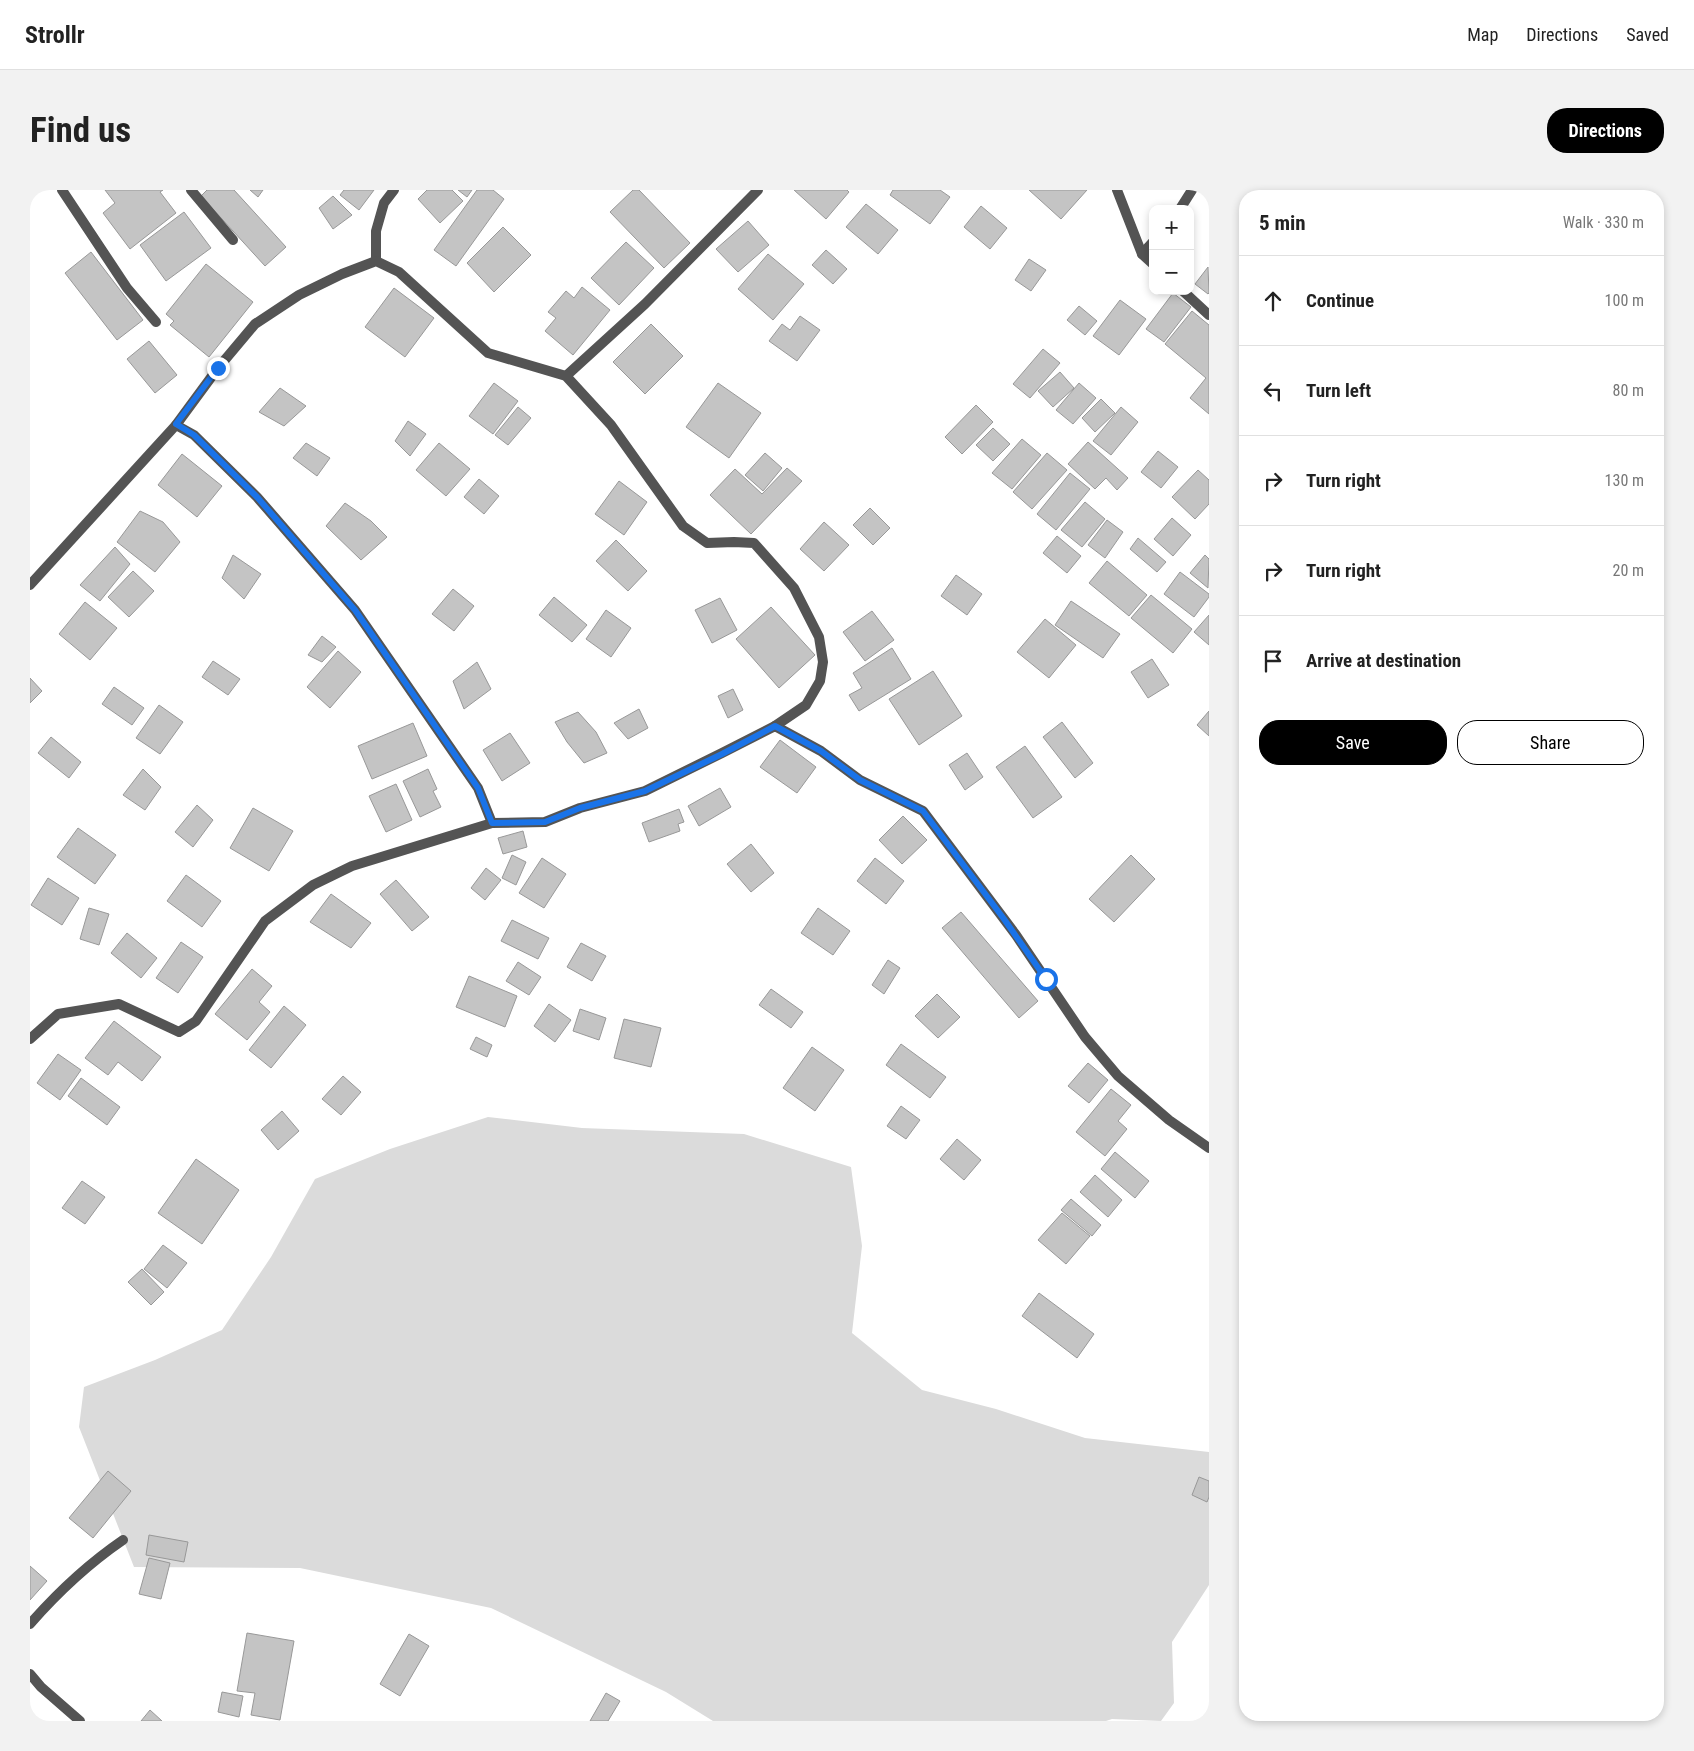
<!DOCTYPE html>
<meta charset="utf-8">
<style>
:root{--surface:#fff;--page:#f2f2f2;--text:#222;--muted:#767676;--line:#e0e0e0;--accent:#000}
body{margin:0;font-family:"Roboto Condensed",sans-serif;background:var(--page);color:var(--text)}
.controls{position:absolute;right:15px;top:15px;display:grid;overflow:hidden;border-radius:10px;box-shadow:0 2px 8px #0003}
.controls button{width:45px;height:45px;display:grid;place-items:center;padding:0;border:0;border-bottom:1px solid var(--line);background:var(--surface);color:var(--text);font:25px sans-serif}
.stop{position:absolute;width:15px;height:15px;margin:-11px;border:4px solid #1a73e8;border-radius:50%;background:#fff}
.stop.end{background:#1a73e8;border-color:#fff;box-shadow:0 1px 5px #0008}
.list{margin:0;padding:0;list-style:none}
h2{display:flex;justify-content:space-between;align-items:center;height:65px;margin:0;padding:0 20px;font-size:21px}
h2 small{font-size:16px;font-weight:400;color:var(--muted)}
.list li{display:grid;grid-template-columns:32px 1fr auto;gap:15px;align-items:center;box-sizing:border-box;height:90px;padding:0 20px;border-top:1px solid var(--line)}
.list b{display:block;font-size:19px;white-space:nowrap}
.list em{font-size:16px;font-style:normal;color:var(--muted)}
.actions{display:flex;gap:10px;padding:15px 20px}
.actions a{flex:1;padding:11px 0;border:1px solid var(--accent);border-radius:20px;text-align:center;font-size:18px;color:var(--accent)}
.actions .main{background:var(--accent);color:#fff}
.icon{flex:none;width:28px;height:28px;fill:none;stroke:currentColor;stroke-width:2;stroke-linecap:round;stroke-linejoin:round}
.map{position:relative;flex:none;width:1179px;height:1531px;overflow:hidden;border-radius:20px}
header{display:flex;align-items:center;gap:30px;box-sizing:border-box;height:70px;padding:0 25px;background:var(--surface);border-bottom:1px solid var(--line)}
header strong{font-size:24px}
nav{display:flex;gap:28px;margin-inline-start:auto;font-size:18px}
.intro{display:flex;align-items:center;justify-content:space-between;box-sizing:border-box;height:120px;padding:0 30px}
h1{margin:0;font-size:35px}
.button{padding:12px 22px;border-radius:20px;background:var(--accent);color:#fff;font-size:18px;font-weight:700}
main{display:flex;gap:30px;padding:0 30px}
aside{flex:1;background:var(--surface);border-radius:20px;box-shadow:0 2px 8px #0003}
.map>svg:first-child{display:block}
.green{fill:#dbdbdb}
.building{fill:#c4c4c4;stroke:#989898}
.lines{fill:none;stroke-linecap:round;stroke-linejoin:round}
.street{stroke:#545454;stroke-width:10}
.route{stroke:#1a73e8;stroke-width:6}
</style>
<header>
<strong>Strollr</strong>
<nav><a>Map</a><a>Directions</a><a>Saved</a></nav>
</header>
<div class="intro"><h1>Find us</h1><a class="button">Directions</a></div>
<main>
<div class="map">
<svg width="1179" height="1531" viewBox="0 0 1179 1531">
<rect width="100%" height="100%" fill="#fff"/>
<polygon class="green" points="458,927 552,938 714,944 821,977 832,1056 822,1143 892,1200 966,1219 1055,1248 1179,1262 1179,1395 1142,1452 1144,1513 1131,1531 1082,1529 1076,1531 683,1531 636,1502 461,1418 270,1378 104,1377 49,1237 54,1197 125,1170 192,1140 241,1067 285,989 360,959"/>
<g class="building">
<polygon points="75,0 133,0 130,2 146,23 100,59 73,23 85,13"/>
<polygon points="177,0 204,0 256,57 235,76 171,6"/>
<polygon points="220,0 233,0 228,7"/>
<polygon points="314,0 344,0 329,20 310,5"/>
<polygon points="397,0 422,0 433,11 410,33 388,9"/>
<polygon points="428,0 442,0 437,7"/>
<polygon points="447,0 463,0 474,9 426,76 404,60"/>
<polygon points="603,0 609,0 660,53 634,78 580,22"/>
<polygon points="764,0 817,0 819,2 796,29"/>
<polygon points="863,0 910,0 920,7 900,34 860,5"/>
<polygon points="999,0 1057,0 1031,29"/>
<polygon points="303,6 322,25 303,39 289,18"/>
<polygon points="836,14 868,40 848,64 816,37"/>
<polygon points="951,16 977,38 960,59 934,37"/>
<polygon points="154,22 181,58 136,91 110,55"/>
<polygon points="718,31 739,55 708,82 686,59"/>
<polygon points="473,37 501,65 464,102 437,73"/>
<polygon points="596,52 624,78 589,115 561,88"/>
<polygon points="796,60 817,79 803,94 782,75"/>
<polygon points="61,62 113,130 87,150 35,83"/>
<polygon points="738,64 774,94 743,130 708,99"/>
<polygon points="999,69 1016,80 1001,101 985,90"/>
<polygon points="176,74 223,112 179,167 140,135 144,131 136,124"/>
<polygon points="1178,77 1179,103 1178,104 1165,94"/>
<polygon points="552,97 580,120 543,165 515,141 526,128 518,122 536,101 544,108"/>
<polygon points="364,98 404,128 375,167 335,137"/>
<polygon points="1143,103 1161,117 1134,152 1116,139"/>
<polygon points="1090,110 1116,129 1089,165 1063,146"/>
<polygon points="1049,116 1067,131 1055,145 1037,130"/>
<polygon points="1162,121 1179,135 1179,224 1160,208 1176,188 1135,154"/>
<polygon points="770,126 790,140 767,171 739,151 752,134 760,140"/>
<polygon points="621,134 653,166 615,204 583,172"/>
<polygon points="119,151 147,185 125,203 97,169"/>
<polygon points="1013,159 1030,173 1000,208 983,194"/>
<polygon points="1030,182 1044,198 1023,217 1008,201"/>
<polygon points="464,193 488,211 463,244 439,226"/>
<polygon points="688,193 731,223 699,268 656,237"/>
<polygon points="1049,193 1066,208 1043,234 1026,220"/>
<polygon points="250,198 276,216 254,236 229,222"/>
<polygon points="1071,209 1085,223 1065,242 1052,228"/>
<polygon points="946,215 963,232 932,264 915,247"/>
<polygon points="488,217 501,228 478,255 465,245"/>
<polygon points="1091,217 1108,232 1081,265 1063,251"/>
<polygon points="378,231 396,244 380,266 365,251"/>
<polygon points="963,238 980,254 963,271 946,255"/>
<polygon points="992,249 1011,265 982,299 962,283"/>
<polygon points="1058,252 1098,288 1087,300 1076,288 1065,299 1038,274"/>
<polygon points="276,253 300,268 287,286 263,268"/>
<polygon points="409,253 440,279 416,306 386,280"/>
<polygon points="1128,261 1148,277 1131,298 1111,282"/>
<polygon points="735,263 752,278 733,301 715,285"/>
<polygon points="1017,263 1037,280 1002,319 983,302"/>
<polygon points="152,264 192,296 167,327 128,295"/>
<polygon points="757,278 772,291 721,344 680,305 705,279 732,304"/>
<polygon points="1168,280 1179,290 1179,314 1165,329 1142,307"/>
<polygon points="1040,283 1060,299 1026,340 1007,324"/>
<polygon points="449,289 469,306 454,324 434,307"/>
<polygon points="589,291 617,312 594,345 565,324"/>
<polygon points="1055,312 1075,329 1052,357 1031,340"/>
<polygon points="315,313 341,331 357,347 331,370 296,336"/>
<polygon points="840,318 860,338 843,355 823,335"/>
<polygon points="110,321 133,332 150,352 125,382 87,352"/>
<polygon points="1142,328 1161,345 1143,366 1124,349"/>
<polygon points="1077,330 1093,342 1075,368 1058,355"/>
<polygon points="794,332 819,355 794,381 770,359"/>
<polygon points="1027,346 1051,366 1037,383 1013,363"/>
<polygon points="1108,348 1136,372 1127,382 1100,359"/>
<polygon points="586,350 617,381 598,401 566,371"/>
<polygon points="85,357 100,374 70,411 50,395"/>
<polygon points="203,365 231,384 214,409 192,388"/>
<polygon points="1175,365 1179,369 1178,398 1160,383"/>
<polygon points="1077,371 1117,405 1099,426 1059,393"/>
<polygon points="103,381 124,401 99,427 78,407"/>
<polygon points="1150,382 1179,404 1179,407 1164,427 1134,404"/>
<polygon points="926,385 952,404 937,425 911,406"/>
<polygon points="423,399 444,416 424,441 402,424"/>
<polygon points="1121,405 1162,439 1143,463 1101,428"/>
<polygon points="524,407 557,435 542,452 509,425"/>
<polygon points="690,408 707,440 682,453 665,420"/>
<polygon points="1041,411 1090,444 1073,468 1025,435"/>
<polygon points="55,412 87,438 60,470 29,444"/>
<polygon points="741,417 785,465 749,498 706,449"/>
<polygon points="576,420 601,438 581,467 556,449"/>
<polygon points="842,421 864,450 835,471 813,442"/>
<polygon points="1179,425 1179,455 1164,442"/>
<polygon points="1015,429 1046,455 1019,488 987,462"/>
<polygon points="292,446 306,457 292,472 278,465"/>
<polygon points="862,458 881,489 829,521 819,505 832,498 823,483"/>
<polygon points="308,461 331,482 300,518 277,497"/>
<polygon points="1122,469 1139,495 1118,508 1101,482"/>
<polygon points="183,471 210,489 198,505 172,487"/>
<polygon points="447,472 461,499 434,519 423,491"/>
<polygon points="903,481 932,526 889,555 859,509"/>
<polygon points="0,488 12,501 0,513"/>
<polygon points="84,497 114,518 102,535 72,514"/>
<polygon points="703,499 713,520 698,528 688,506"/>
<polygon points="129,515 153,532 130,564 106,548"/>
<polygon points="609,519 618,538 598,549 584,533"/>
<polygon points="1179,521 1179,546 1167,535"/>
<polygon points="548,522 566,542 577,563 554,573 537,552 525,532"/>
<polygon points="1032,532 1063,573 1045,588 1013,547"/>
<polygon points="383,533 397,566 342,589 328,556"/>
<polygon points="480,543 500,573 472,591 453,560"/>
<polygon points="21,547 51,572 39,588 8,563"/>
<polygon points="750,550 786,577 767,603 730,577"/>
<polygon points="995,556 1032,607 1003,628 966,577"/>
<polygon points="937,563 953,587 935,600 919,575"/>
<polygon points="113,579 131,597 115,620 93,605"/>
<polygon points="398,579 407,599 403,601 411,617 390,627 373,591"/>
<polygon points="366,594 382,630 356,642 339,606"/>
<polygon points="690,598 701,617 669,636 658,616"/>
<polygon points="167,615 183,630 163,657 145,642"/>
<polygon points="223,618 263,641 239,681 200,658"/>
<polygon points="649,619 654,632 648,634 650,641 619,652 612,633"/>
<polygon points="873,626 897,650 872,674 849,650"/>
<polygon points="48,638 86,665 65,694 27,667"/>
<polygon points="493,641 497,657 473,664 468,648"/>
<polygon points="721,654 744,683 721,702 697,674"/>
<polygon points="482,665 496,672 486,695 472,688"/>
<polygon points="1101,665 1125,689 1084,732 1059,709"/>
<polygon points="512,668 536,684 514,718 489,703"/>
<polygon points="845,668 874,691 856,714 827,691"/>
<polygon points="456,678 471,690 455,710 441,698"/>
<polygon points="156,685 191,711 172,737 137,711"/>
<polygon points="18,688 49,708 32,735 1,715"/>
<polygon points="366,690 399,727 382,741 350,704"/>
<polygon points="301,704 341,733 321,758 280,732"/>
<polygon points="59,718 79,724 69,755 50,749"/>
<polygon points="788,718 820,741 803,765 771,743"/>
<polygon points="931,722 1008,811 989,828 912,738"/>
<polygon points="482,730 519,748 508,769 471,751"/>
<polygon points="97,743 127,768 111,788 81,763"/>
<polygon points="151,752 173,767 148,803 126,788"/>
<polygon points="551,753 576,766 562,791 537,777"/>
<polygon points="858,770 870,778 854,804 842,795"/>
<polygon points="488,772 511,787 499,805 476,791"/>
<polygon points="222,779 242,796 229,812 240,822 217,850 185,824"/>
<polygon points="439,786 487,806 475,837 426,817"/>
<polygon points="741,799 773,822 761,838 729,815"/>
<polygon points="907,804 930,827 908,848 885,826"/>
<polygon points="519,814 541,830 525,852 504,836"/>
<polygon points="254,816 276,835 241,878 219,860"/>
<polygon points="550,819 576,828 569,850 543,841"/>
<polygon points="594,829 631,838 621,877 584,868"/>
<polygon points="84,831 131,867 112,891 88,872 78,885 55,868"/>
<polygon points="446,847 462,855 457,867 440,859"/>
<polygon points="871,854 916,887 900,908 856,875"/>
<polygon points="782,857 814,880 785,921 753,898"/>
<polygon points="28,864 51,880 30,910 7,893"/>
<polygon points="1058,873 1078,890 1059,913 1038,896"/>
<polygon points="313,886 331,902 311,925 292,909"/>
<polygon points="51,888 90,917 77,935 38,906"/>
<polygon points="1081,899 1101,915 1088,931 1097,939 1075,966 1046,942"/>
<polygon points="871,916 890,930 876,949 857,936"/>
<polygon points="252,921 269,941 248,960 231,940"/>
<polygon points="927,949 951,970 934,990 910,969"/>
<polygon points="1085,962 1119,991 1105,1008 1071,979"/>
<polygon points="166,969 209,1000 172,1054 128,1023"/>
<polygon points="1065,985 1092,1010 1078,1027 1050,1002"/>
<polygon points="52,991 75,1007 55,1034 32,1018"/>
<polygon points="1041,1009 1071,1035 1062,1046 1031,1020"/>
<polygon points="1032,1023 1060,1046 1036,1074 1008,1050"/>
<polygon points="133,1055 157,1073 137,1098 114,1079"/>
<polygon points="112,1079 134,1102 121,1115 98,1092"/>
<polygon points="1009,1103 1064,1144 1047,1168 992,1126"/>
<polygon points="78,1281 101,1301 63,1348 39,1328"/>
<polygon points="1169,1287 1179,1291 1179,1307 1177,1312 1162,1305"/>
<polygon points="119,1345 158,1352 154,1372 116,1365"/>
<polygon points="119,1368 140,1373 131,1409 109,1404"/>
<polygon points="0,1376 17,1391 0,1410"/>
<polygon points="217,1443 264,1451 250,1530 221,1525 225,1503 207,1501"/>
<polygon points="379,1444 399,1456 370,1506 350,1494"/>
<polygon points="192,1502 213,1506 209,1527 188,1522"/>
<polygon points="576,1503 590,1511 578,1531 560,1531"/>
<polygon points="120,1520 132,1531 111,1531"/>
</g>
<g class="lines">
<g class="street">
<polyline points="32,0 97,98 126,132"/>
<polyline points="161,0 203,50"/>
<polyline points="1087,0 1112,64"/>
<polyline points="1150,19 1162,0"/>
<polyline points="1123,52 1112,64 1123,74"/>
<polyline points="346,71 346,41 354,13 364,0"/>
<polyline points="1153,101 1179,125"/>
<polyline points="536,186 615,114 728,0"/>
<polyline points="146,235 164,245 227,307 325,420 448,598 462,633"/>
<polyline points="0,395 146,235 188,178 225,134 269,105 312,84 346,71 369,82 458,163 536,186 581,235 653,336 677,353 704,352 724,353 764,398 789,447 793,472 790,491 776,515 745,536"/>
<polyline points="0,849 28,824 89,814 149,842 166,831 235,731 283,695 322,676 462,633 515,632 550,618 615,601 692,563 745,536 791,561 830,590 893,621 986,745 1055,847 1088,886 1139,930 1179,958"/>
<path d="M0 1434C28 1402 58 1374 93 1350"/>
<polyline points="0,1484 11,1497 50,1531"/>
</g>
</g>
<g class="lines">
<polyline class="route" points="188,178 146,234 164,245 227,307 325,420 448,598 462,633 515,632 550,618 615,601 692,564 745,536 791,561 830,590 893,621 974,729 1016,789"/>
</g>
</svg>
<div class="controls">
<button>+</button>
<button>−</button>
</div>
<div class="stop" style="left:1016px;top:789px"></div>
<div class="stop end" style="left:188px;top:178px"></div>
</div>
<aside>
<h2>5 min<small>Walk · 330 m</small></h2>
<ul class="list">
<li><svg class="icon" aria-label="ahead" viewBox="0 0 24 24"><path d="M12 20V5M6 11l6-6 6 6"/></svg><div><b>Continue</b></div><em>100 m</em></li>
<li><svg class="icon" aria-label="left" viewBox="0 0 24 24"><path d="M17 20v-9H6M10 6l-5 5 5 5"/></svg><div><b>Turn left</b></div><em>80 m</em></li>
<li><svg class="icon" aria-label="right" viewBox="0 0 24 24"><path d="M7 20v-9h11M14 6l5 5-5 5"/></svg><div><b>Turn right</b></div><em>130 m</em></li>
<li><svg class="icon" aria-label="right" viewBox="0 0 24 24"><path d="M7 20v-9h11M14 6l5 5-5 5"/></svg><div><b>Turn right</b></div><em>20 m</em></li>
<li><svg class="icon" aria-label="arrive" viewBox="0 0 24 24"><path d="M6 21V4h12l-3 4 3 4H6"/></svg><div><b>Arrive at destination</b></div></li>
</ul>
<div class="actions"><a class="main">Save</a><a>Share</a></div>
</aside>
</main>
